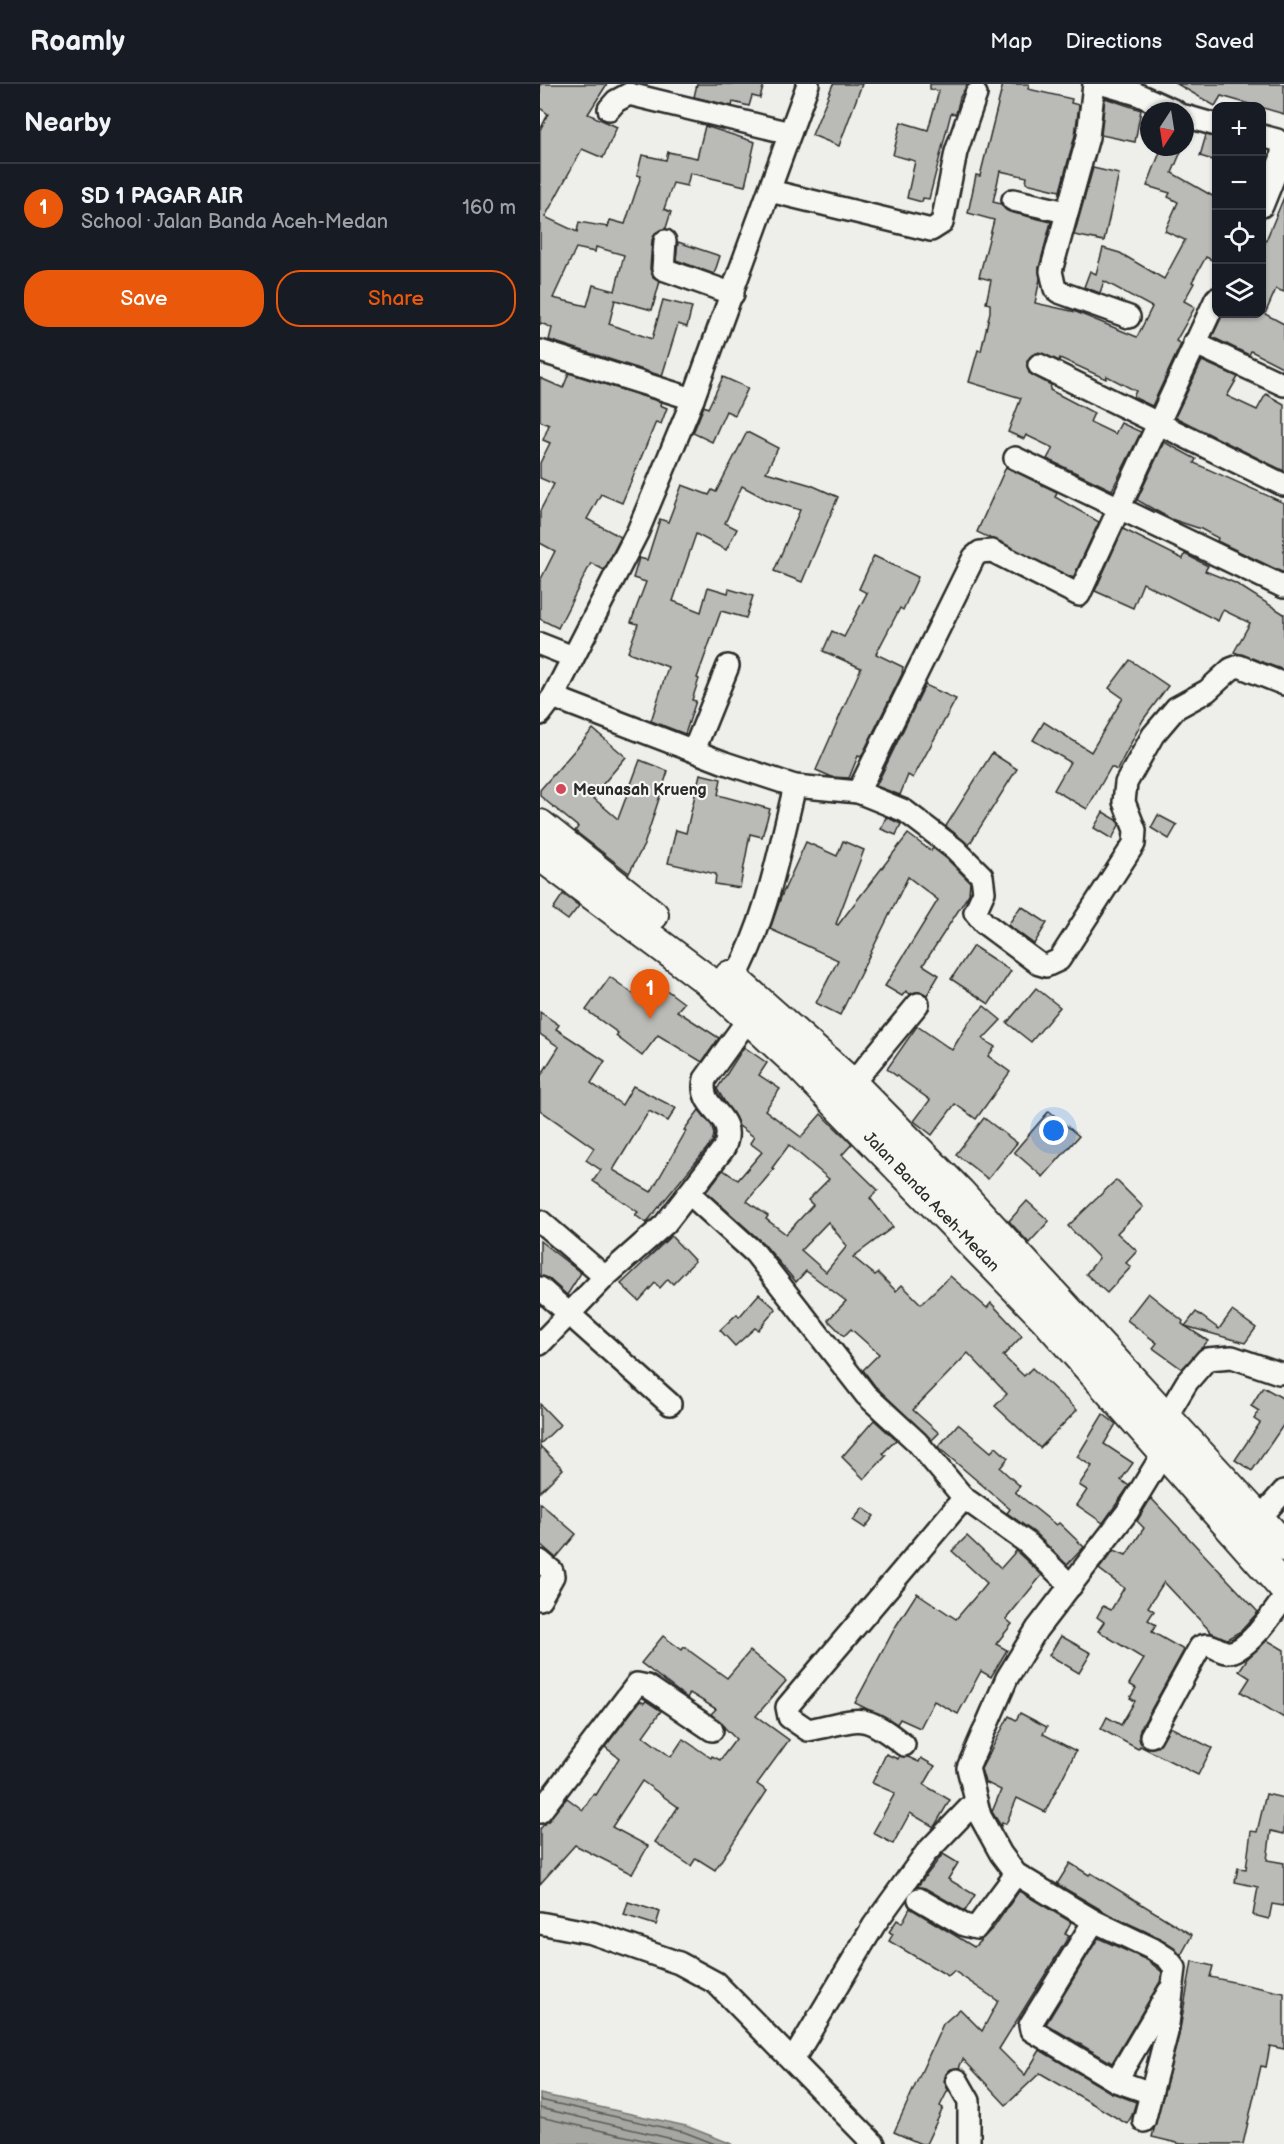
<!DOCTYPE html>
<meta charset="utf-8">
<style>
:root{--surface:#171b24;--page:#242831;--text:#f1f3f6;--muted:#9ea1a6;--line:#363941;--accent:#ea580c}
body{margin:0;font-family:"Balsamiq Sans",sans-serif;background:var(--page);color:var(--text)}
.controls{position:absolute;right:18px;top:18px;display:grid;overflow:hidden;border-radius:12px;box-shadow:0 2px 4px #0004}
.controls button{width:54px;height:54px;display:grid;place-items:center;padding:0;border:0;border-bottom:2px solid var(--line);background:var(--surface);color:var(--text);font:30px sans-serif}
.compass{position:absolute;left:600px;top:18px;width:54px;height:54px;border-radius:50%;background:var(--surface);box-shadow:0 2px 4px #0004;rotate:192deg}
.you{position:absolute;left:514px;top:1047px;width:21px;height:21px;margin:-15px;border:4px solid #fff;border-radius:50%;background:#1a73e8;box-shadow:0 0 0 9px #1a73e833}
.badge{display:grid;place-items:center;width:39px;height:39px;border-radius:50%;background:var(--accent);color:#fff;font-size:20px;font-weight:700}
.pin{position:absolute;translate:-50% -50px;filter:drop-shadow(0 2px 3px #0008)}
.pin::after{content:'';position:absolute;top:32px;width:21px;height:18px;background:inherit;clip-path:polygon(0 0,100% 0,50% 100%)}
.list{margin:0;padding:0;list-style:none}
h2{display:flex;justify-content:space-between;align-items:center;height:78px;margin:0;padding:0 24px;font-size:26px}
h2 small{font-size:20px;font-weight:400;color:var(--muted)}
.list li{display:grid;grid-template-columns:39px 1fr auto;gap:18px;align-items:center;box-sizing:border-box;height:90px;padding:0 24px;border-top:2px solid var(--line)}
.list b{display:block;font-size:22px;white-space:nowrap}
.list p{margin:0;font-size:20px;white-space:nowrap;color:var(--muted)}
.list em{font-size:20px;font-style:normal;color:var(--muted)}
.actions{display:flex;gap:12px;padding:18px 24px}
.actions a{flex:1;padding:14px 0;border:2px solid var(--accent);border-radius:24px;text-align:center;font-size:21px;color:var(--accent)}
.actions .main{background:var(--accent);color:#fff}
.icon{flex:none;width:33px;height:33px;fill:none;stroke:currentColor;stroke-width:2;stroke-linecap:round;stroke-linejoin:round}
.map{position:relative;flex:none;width:744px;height:2060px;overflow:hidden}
header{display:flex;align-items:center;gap:36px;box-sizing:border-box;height:84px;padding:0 30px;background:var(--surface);border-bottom:2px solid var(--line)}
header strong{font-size:28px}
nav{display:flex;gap:33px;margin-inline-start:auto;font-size:21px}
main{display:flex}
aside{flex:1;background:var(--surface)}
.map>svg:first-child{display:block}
.water{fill:#a6a6a3;stroke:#757573;stroke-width:1.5}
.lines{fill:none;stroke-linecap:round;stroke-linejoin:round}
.shore{stroke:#5c5c5b;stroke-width:1.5}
.building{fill:#babab7;stroke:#2b2b2b;stroke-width:1.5;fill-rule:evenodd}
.minor-casing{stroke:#2b2b2b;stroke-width:26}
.highway-casing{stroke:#2b2b2b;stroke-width:34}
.minor{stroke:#f6f6f2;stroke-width:21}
.highway{stroke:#f6f6f2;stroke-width:30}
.poi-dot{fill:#d1495b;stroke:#f6f6f2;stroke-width:2}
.labels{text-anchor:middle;stroke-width:4.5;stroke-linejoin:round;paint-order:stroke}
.poi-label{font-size:16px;font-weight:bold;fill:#2b2b2b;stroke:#f6f6f2;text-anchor:start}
.street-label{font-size:16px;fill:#2b2b2b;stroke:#f6f6f2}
</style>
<header>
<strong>Roamly</strong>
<nav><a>Map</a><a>Directions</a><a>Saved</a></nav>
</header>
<main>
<aside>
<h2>Nearby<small></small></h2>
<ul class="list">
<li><span class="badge">1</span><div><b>SD 1 PAGAR AIR</b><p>School · Jalan Banda Aceh-Medan</p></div><em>160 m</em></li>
</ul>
<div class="actions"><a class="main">Save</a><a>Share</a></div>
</aside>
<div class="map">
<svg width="744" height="2060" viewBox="0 0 744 2060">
<rect width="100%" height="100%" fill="#eeeeea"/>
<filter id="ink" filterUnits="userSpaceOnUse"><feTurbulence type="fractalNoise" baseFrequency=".0167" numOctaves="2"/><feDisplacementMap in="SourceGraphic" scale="12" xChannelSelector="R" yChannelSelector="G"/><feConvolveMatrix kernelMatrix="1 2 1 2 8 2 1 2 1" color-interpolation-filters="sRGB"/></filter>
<g filter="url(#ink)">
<polygon class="water" points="0,2010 146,2042 192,2060 0,2060"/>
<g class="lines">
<g class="shore">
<polyline points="0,2016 144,2048 175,2060"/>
<polyline points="0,2024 154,2060"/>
<polyline points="0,2033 121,2060"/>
</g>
</g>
<g class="building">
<path d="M0 0H67L48 30 77 43 63 74 42 65 5 133 37 148 39 138 68 143 70 136 85 140 101 92 97 91 102 71 126 76 128 68 157 74 165 42 215 58 205 102 150 89 147 102 133 99 124 125 131 128 126 144 115 149 112 156 110 185 113 193 120 197 112 226 75 216 69 240 112 255 123 216 152 223 147 243 138 240 122 292 9 256 12 244 1 239 0 241V46L8 30 0 24ZM56 163 84 171 75 207 53 201 47 222 13 214 36 164 55 168Z"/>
<polygon points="157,0 224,0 220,14 212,12 209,22 193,18 192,22 154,13"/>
<polygon points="293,0 322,0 299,62 272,51"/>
<polygon points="390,0 428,0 420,13 416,30 411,29 389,115 383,114 382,118 367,114 375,77 353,71 361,38 388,46 399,7 390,5"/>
<polygon points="463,0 489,0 488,5 532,15 531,19 539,21 535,51 520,107 486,99 487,93 460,87 453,118 461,120 470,128 511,138 499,184 500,195 495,219 536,228 597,253 612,223 564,197 560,209 544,203 550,187 556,190 563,164 580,169 624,195 645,156 625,147 638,118 628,113 630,109 607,102 622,63 643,63 632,89 676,114 676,178 666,173 652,198 654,199 644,217 655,223 636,257 641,260 612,322 593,313 596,307 567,292 566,295 520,274 519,277 499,268 487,276 489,289 511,301 510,306 554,329 550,338 575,350 581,339 601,348 572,406 507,375 513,364 486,351 484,355 468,348 481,314 429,298 438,266 441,267 450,228 450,220 446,219 451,196 439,193 454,136 428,129 436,91 440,92"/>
<polygon points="637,0 744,0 744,30 681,12 675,22"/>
<polygon points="565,14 601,26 595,58 561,51"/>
<polygon points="666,51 676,53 676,77 660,72"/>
<polygon points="553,84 579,90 564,157 534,151"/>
<polygon points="744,113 744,208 736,205 725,230 744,240 744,284 711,267 709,271 672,253 683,230 722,230 722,166"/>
<polygon points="138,158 180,172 174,190 136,176"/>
<polygon points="662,277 698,293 687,312 717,326 726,310 744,320 744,387 635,333"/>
<polygon points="29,289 121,318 120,321 127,324 121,340 116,338 82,419 61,410 47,435 81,453 64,486 51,479 18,544 0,535 0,497 15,467 0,459 0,427 14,400 0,394 0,379 10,359 3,356 9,341 0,337 0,294 23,304"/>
<polygon points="183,293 208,304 195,331 186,327 172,358 153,349 164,322 168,324"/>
<polygon points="207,348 238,364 226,388 271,401 298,413 262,498 234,487 260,426 228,416 202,402 185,439 197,445 186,466 156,450 133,517 161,528 168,503 188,509 189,505 213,512 206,534 181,527 157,594 159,595 152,616 156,617 145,650 111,637 128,583 88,568 98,540 91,538 106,498 93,494 99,474 107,476 120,435 128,438 142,401 169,411 172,406 176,408"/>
<polygon points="624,358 656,375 654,379 744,419 744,489 677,457 678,454 661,445 631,435 597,416"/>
<polygon points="466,383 517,408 515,413 559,438 533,494 437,448"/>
<polygon points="583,445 643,475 645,470 668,482 665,487 695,499 744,530 744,586 694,568 710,539 683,526 678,537 603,499 593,524 555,507"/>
<polygon points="334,472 378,493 363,526 360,524 336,570 363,583 362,590 321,673 318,672 309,694 292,693 276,686 321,584 283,567 292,547 304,553 327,509 319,505"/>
<polygon points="590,576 628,602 603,636 577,686 571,683 547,725 514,706 530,678 493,656 504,638 551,668 583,614 569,604"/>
<polygon points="385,601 416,615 373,694 368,691 360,711 336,702"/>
<polygon points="53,645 86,673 52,713 78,735 100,676 128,687 104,761 89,789 35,747 38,743 0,712 0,706"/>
<polygon points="452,669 477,685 429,761 406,742"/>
<polygon points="160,690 181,695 178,711 230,725 222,753 210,750 200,804 175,800 176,790 128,779 136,746 146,749"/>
<polygon points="563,728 577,736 579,741 572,755 554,744"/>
<polygon points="618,731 637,741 629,755 611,744"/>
<polygon points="346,733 361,740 356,751 341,745"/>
<polygon points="368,750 391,767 393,764 407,775 430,798 429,810 383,881 399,891 387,911 380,907 370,910 366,907 362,912 345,902 398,816 368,793 300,931 276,919 298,876 230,845 241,813 266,758 297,772 303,757 324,766 296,840 298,841"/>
<polygon points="23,810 39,822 28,836 13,825"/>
<polygon points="481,822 507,839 494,860 468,841"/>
<polygon points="433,862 471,887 449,920 411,895"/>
<polygon points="70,893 103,917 117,899 144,919 137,927 179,954 162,978 118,951 102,972 76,952 78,949 46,926"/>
<polygon points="496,904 520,923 491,958 467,939"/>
<polygon points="444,922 461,936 443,955 455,963 448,972 470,988 436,1035 415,1020 392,1051 374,1037 390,1016 347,985 377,942 412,966 429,938"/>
<polygon points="0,928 19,941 16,945 65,977 51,999 82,1021 93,1002 136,1024 128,1037 109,1027 73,1086 111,1108 146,1047 144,1046 159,1026 172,1042 174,1051 172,1058 106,1139 95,1131 98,1128 53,1097 61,1086 46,1076 54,1064 0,1026 0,993 19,963 0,950"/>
<path d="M204 963 227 979 219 991 240 1005 225 1026 261 1053 281 1030 312 1060 302 1071 338 1106 330 1114 353 1143 313 1173 335 1191 338 1189 356 1207 362 1201 381 1220 410 1192 447 1224 451 1219 482 1252 463 1272 484 1292 492 1284 537 1326 500 1364 455 1322 467 1310 428 1269 373 1326 399 1349 392 1356 335 1302 323 1286 339 1270 311 1245 304 1252 288 1236 306 1217 266 1187 256 1198 224 1160 166 1108 183 1086 198 1096 222 1068 210 1059 214 1053 199 1042 177 1005ZM249 1061 289 1095 268 1116 273 1121 246 1150 226 1135 228 1132 207 1117 234 1085 232 1084ZM288 1138 307 1162 286 1188 261 1166Z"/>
<polygon points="509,1027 539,1052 503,1093 474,1068"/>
<polygon points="444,1034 477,1059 448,1095 416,1070"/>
<polygon points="576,1096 603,1123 577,1149 597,1167 586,1179 591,1183 567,1209 546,1190 559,1174 528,1142"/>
<polygon points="487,1117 509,1137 489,1159 469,1137"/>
<polygon points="131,1152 155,1177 133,1200 128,1195 120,1204 115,1199 99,1217 81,1200"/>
<polygon points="0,1157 41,1189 27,1211 8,1194 0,1192"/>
<polygon points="608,1209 643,1237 642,1240 668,1257 642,1285 613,1264 617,1259 587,1236"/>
<polygon points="219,1210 236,1225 218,1246 215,1244 195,1262 180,1246 197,1230 199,1233"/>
<polygon points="692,1227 716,1244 705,1259 645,1242 656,1228 679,1245"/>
<polygon points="723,1303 744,1315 744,1340 712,1387 695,1376 720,1339 714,1335 719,1327 711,1322"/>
<polygon points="0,1320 20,1341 0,1360"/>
<polygon points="563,1330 576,1340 564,1360 593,1379 581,1396 589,1402 563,1439 537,1421 547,1406 539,1401 552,1382 537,1373"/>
<polygon points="334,1336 356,1356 343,1369 346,1372 324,1395 302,1373"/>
<polygon points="418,1340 451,1368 456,1363 468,1374 460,1384 480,1402 475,1408 516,1441 519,1439 544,1463 527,1481 495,1449 467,1429 470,1425 398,1363"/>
<polygon points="0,1362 23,1385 0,1408"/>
<polygon points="611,1414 718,1528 701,1547 687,1555 672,1549 624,1498 608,1523 614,1527 608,1536 616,1541 612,1548 644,1566 600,1646 600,1658 605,1663 617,1663 630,1643 672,1664 658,1691 600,1662 598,1665 561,1645 567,1633 581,1641 595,1617 590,1614 596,1604 589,1600 604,1575 558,1547 564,1538 557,1533 563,1522 571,1526 584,1504 559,1485 574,1466 586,1471 604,1444 597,1437"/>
<polygon points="0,1419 36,1450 16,1474 0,1460"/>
<polygon points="323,1424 334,1432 325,1444 313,1436"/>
<polygon points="427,1452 461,1484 476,1467 502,1491 466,1535 472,1540 456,1560 467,1566 451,1593 441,1587 418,1630 394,1617 380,1644 360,1635 357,1640 315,1619 356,1542 377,1509 416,1535 447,1499 412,1467"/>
<polygon points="123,1552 142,1566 144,1563 187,1594 210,1567 246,1597 216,1632 249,1656 217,1700 227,1707 175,1786 156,1774 151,1782 115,1758 138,1723 102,1697 72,1743 108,1762 92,1790 35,1761 0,1800 0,1745 27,1714 43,1726 53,1710 56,1711 79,1674 65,1663 100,1617 104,1619 106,1617 121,1627 103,1652 131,1673 143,1655 171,1674 172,1672 180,1676 196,1655 171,1630 176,1625 150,1609 147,1614 101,1579"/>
<polygon points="521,1552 551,1569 539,1589 509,1571"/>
<polygon points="727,1556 744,1566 744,1634 701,1608 710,1594 699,1587 707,1575"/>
<polygon points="480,1629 507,1643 503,1650 536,1667 505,1728 477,1714 466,1740 462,1739 461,1742 452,1728 461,1706 445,1698 441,1685 469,1632 476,1636"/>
<polygon points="346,1670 358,1675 359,1672 368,1673 379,1678 381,1674 395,1682 384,1701 410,1716 394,1743 370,1729 353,1760 333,1749 355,1709 332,1699"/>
<polygon points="726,1710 744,1714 744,1750 731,1747 727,1776 744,1779 744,1822 732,1820 729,1835 713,1831 718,1803 695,1798 698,1784 706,1785 711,1747 717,1748"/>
<polygon points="403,1770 418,1779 408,1795 435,1811 425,1827 385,1804 377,1803"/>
<polygon points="530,1779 549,1791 551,1789 652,1851 641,1871 620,1854 570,1831 517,1800"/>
<polygon points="479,1807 531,1838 525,1850 529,1852 459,1965 485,1991 500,1966 570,2008 596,2018 592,2031 587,2040 500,1989 466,2021 423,1975 419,1984 411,1985 406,1990 404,1997 408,2006 400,2022 403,2024 386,2060 381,2060 354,2048 403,1940 420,1925 442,1947 458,1917 414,1887 408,1892 349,1857 353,1850 349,1848 357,1836 362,1839 370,1824 434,1863 454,1843"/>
<polygon points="88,1818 120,1828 116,1841 84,1831"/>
<polygon points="558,1854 607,1876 622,1888 620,1898 572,1979 506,1940"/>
<polygon points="652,1877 673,1882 670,1893 744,1909 744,1965 730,1962 726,1983 721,1982 703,2060 641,2060 612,2053 639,1951"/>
</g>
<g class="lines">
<g class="minor-casing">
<g id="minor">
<polyline points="554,0 548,53 511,187 515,205 519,208 589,233"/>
<polyline points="563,0 597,10 635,27"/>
<polyline points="69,25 76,17 89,10 250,49"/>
<polyline points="645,32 676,41"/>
<polyline points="722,52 737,56 743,61 741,75 722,122"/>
<polyline points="230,107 391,146 402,139 416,68 436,10"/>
<polyline points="473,116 526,128"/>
<polyline points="125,157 123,185 193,210"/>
<polyline points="654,259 744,301"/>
<polyline points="0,267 153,315"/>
<polyline points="499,281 744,401"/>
<polyline points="475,374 744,503"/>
<polyline points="0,560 33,573"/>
<polyline points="13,613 185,679 255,702 318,708 365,727 415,765 442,792 444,808 435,828 444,839 499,880 506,882 519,876 594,760 595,746 584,718 586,699 613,651 636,624 667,607 691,585 699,582 744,600"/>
<polyline points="0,630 13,613 98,447 153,315 268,0"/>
<polyline points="154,666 188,582"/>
<polyline points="318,708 434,473 440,468 452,467 539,511 676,215"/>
<path d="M194 896C227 836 239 767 255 702"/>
<polyline points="312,1000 378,920"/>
<polyline points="150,1110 215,1169 326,1311 377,1358 424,1414 486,1458 531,1502"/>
<polyline points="0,1137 65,1193"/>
<polyline points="0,1204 130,1320"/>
<path d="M0 1260 65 1193 125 1140 184 1064C199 1028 157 1028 165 995L209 934"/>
<polyline points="626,1333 647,1298 667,1275 692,1273 739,1289"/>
<polyline points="720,1434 744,1407"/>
<polyline points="0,1477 12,1487 13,1492 0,1515"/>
<path d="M611 1652 660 1563C670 1557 676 1566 686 1568 705 1571 734 1528 744 1514"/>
<path d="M364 1661C320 1626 321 1636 268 1646L249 1633 247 1623 424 1414"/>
<polyline points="0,1728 97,1600 107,1602 172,1646"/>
<polyline points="379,1815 424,1841 436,1844 476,1790"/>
<polyline points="554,1837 490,1941 491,1946 576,1997 611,2009"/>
<polyline points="0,1839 52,1849 139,1879 176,1899 334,2060"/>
<polyline points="253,1976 334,1841 386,1769 435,1718"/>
<polyline points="417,1996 429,2017 429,2060"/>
<polyline points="576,1997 629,1907"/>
<polyline points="604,2037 627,1948 635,1884 627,1874 613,1865 554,1837 476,1790 461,1770 440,1732 428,1684 467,1594 497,1545 588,1427 624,1368"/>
</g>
</g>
<g class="highway-casing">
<g id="highway">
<polyline points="0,741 113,831"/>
<polyline points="0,771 167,896 259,981 505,1234 744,1504"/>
<polyline points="190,892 312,1000 419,1108 744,1462"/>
</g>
</g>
<use href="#minor" class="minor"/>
<use href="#highway" class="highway"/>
</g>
</g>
<circle class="poi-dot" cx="21" cy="705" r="6"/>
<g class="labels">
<g class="poi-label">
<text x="33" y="711">Meunasah Krueng</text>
</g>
<g class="street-label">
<text transform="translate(392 1117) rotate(46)" y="6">Jalan Banda Aceh-Medan</text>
</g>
</g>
</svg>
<div class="controls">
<button>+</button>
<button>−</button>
<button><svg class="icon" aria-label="locate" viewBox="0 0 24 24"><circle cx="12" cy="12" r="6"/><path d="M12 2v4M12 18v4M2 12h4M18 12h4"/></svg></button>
<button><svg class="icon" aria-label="layers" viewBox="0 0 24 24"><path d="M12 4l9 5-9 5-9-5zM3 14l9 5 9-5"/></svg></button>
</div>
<svg class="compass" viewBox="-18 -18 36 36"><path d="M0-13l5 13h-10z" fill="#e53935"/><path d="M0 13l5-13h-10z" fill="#9ea1a6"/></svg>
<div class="you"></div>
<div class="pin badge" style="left:110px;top:935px">1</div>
</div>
</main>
